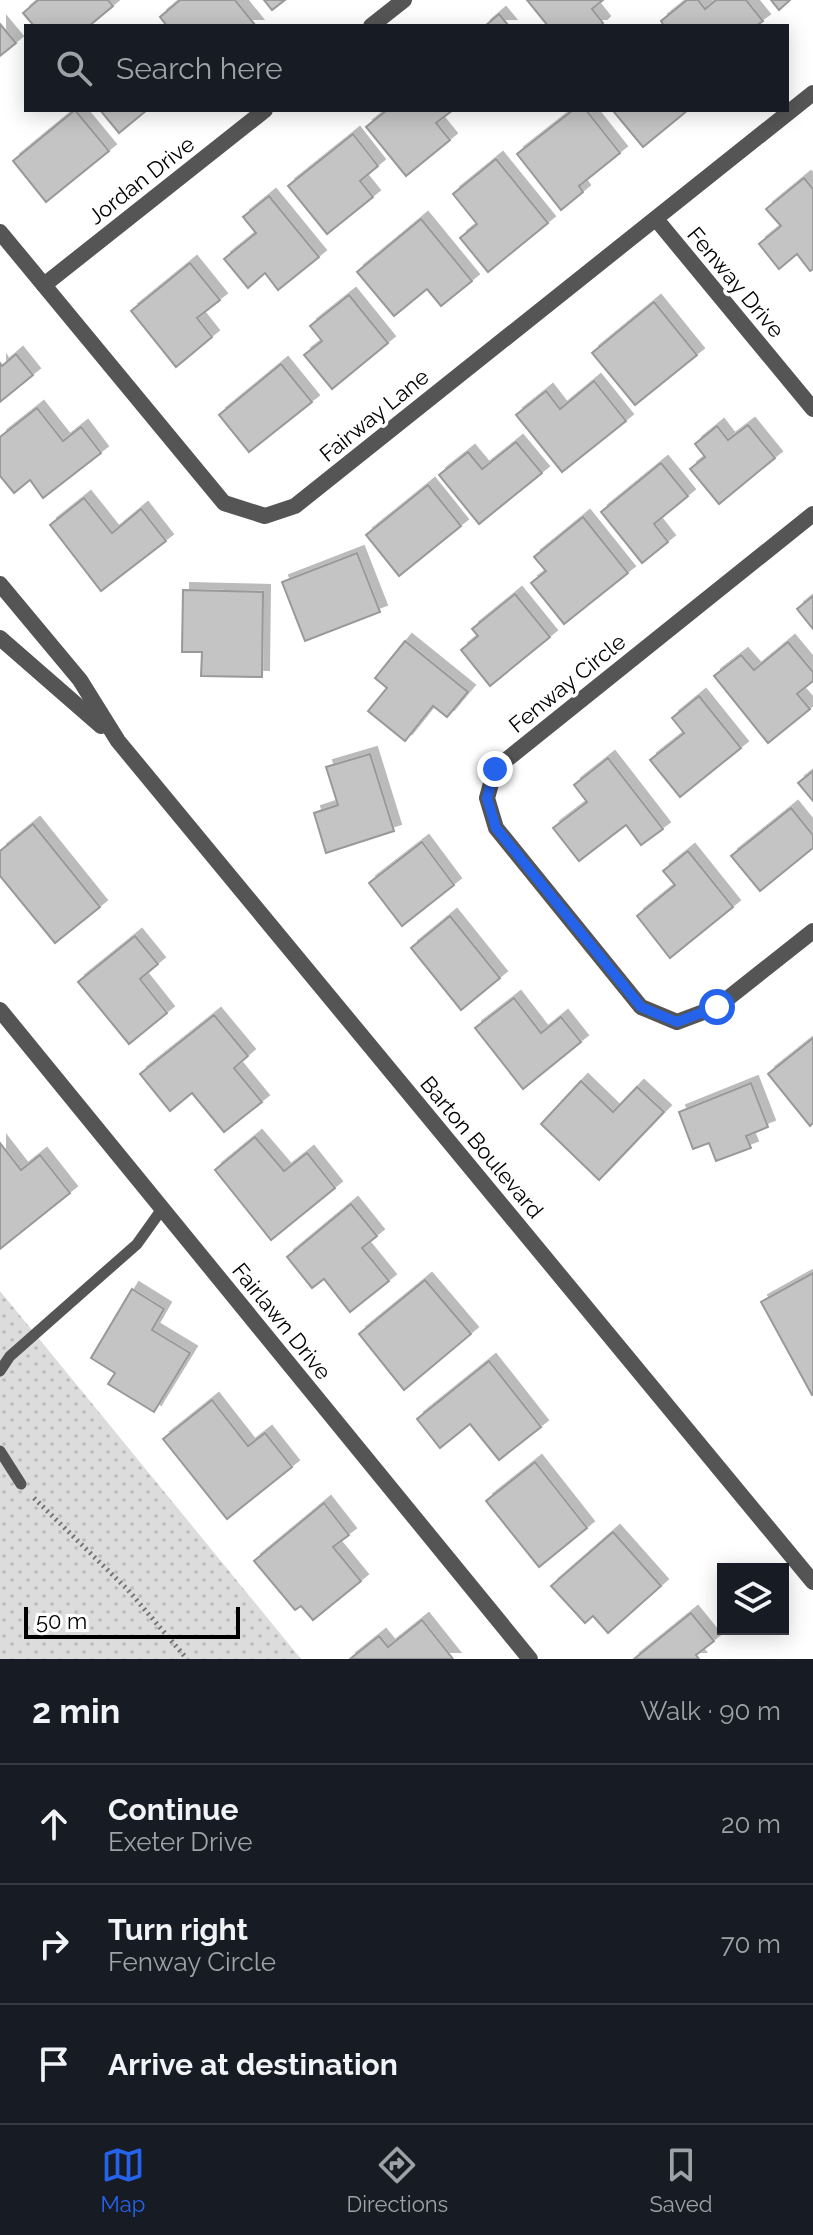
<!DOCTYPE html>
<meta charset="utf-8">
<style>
:root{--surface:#171b24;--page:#20242c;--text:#f1f3f6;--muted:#9ea1a6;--line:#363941;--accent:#2563eb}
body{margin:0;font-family:Raleway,sans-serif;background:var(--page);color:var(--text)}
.controls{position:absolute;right:24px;bottom:24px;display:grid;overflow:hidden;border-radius:0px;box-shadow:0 4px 20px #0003}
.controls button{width:72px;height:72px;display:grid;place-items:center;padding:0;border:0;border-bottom:2px solid var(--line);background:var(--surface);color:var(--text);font:40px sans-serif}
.scale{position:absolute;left:24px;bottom:20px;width:216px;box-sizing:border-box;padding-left:8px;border:4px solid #000;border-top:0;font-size:22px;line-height:28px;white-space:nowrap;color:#000;-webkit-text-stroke:6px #fff;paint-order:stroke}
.stop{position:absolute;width:24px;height:24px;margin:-18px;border:6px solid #2563eb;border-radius:50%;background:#fff}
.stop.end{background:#2563eb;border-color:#fff;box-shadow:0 2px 8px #0008}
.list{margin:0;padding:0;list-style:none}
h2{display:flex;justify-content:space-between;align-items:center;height:104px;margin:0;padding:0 32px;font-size:34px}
h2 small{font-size:26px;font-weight:400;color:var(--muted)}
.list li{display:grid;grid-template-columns:52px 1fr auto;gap:24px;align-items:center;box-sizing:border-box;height:120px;padding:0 32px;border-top:2px solid var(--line)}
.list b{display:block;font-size:30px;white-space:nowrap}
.list p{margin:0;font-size:26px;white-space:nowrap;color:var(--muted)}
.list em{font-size:26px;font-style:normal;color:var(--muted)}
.icon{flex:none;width:44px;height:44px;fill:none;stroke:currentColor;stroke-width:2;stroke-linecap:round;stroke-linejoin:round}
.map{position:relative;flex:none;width:813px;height:1659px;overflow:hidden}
.search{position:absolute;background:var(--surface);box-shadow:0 4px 20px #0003;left:24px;right:24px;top:24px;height:88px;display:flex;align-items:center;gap:20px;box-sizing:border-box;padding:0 28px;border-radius:0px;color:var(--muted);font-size:30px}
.sheet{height:464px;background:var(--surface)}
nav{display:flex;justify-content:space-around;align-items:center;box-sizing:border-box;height:112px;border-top:2px solid var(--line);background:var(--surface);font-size:22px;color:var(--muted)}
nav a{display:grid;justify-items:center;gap:4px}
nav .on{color:var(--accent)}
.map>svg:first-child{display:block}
.grass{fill:url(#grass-dots)}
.building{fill:#c4c4c4;stroke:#999;stroke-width:2;filter:url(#shadow)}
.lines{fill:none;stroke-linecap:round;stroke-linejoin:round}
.path{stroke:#777;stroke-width:5;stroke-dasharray:2 4;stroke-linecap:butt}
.service{stroke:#555;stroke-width:11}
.minor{stroke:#555;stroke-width:16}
.route{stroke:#2563eb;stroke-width:10}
.labels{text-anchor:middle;stroke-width:7;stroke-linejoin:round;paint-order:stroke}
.street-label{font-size:22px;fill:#000;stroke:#fff}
</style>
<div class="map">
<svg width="813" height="1659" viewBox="0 0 813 1659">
<defs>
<pattern id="grass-dots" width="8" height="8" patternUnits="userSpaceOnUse" patternTransform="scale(2)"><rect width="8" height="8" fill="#dcdcdc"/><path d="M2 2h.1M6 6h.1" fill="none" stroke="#bbb" stroke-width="1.8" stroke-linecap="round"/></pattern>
<filter id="shadow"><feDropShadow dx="7" dy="-7" stdDeviation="0" flood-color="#0004"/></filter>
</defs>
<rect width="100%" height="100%" fill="#fff"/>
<polygon class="grass" points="0,1291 301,1659 0,1659"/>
<g class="building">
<polygon points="38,0 108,0 113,6 89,26 34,26 23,13"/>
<polygon points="180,0 235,0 256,26 167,26 160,17"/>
<polygon points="264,0 285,0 272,10"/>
<polygon points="527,0 603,0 592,9 603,23 600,26 548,26"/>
<polygon points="687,0 698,0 705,9 716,0 746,0 763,21 756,26 664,26 661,21"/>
<polygon points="771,0 790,0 779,10"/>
<polygon points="499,14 509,26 485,26"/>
<polygon points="0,24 16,43 0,56"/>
<polygon points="75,110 109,151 46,202 13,161"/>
<polygon points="100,110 147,110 119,133"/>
<polygon points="387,110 453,110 436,123 450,140 406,176 366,127"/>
<polygon points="573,110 586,110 620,153 579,186 583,192 561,210 517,154"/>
<polygon points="617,110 688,110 643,147 614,112"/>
<polygon points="353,134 378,166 360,181 373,197 327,234 288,186"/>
<polygon points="496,159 548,223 488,272 460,238 477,224 453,194"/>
<polygon points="804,178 813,189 813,269 810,271 797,254 779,269 759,244 781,226 766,209"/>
<polygon points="269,196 319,257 278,290 265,273 248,288 224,259 256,233 243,217"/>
<polygon points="421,219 472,281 441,306 427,289 394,316 357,272"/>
<polygon points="190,263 220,300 197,318 212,337 176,367 131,311"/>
<polygon points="349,295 388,343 332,389 304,355 322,341 310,326"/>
<polygon points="654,302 697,355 635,405 592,353"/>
<polygon points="16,354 33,375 0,402 0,363 2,366"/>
<polygon points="281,364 312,402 249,452 219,415"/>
<polygon points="594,381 626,421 562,472 516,415 546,391 560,409"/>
<polygon points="37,408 63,441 81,427 101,453 43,498 30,480 14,493 0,476 0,437"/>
<polygon points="748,425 775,458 719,504 690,469 705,457 695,444 717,426 728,440"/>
<polygon points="516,442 542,473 479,524 439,475 468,452 482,469"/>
<polygon points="661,463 688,496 654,524 668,542 642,563 601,512"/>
<polygon points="428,485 461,526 399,576 366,535"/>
<polygon points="84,498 112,533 141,509 166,541 101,591 50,525"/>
<polygon points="583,517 628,573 564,624 531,583 546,571 534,557"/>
<polygon points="357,553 380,612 305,641 282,582"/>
<polygon points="183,590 263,592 262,677 201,676 202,652 182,652"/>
<polygon points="515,594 550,637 490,686 461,650 478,636 472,629"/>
<polygon points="813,596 813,629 797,609"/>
<polygon points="405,641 468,692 447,717 433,706 405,741 368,711 387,688 375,678"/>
<polygon points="788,642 813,672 813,681 797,694 810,709 768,743 714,676 741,655 754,670"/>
<polygon points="699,696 741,748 680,797 650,760 684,733 672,718"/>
<polygon points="370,754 394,831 326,853 314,813 338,805 326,767"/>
<polygon points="608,758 663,829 641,845 626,825 579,861 553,828 587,802 574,785"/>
<polygon points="813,771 813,801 798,783"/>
<polygon points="791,808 813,835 813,848 760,891 731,856"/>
<polygon points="33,824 100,907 55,943 0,876 0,851"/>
<polygon points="422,842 454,885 402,926 369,883"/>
<polygon points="688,851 733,907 670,958 637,916 675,885 663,871"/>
<polygon points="450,916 500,978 461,1010 411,948"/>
<polygon points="135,936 158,964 140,979 167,1013 129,1044 78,982"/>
<polygon points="514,998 541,1033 561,1017 581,1042 523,1089 475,1028"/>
<polygon points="214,1015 248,1056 234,1068 262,1102 224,1132 192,1093 170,1111 140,1074"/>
<polygon points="813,1038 813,1123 810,1126 768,1074"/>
<polygon points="581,1081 613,1112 637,1087 664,1112 599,1180 541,1124"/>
<polygon points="751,1083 768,1127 746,1136 751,1148 716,1161 709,1143 693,1149 679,1112"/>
<polygon points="255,1137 284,1171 307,1153 335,1188 271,1240 215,1170"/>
<polygon points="0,1143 21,1170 40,1155 70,1193 0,1249"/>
<polygon points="351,1204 377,1236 362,1248 389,1281 350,1312 324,1279 312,1288 287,1257"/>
<polygon points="813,1273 813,1395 812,1395 761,1302"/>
<polygon points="425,1280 471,1334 404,1390 359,1334"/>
<polygon points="132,1289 164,1309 152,1330 190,1353 154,1412 108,1384 115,1373 91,1358"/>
<polygon points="489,1361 541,1427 499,1460 470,1424 440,1448 417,1419"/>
<polygon points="212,1400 248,1446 265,1433 292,1467 227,1519 163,1439"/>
<polygon points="535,1462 587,1528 539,1567 486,1501"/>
<polygon points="324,1503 349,1535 333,1547 361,1581 313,1620 301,1606 295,1610 254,1561"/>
<polygon points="613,1532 661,1586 608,1633 593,1616 585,1623 551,1586"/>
<polygon points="691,1613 714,1641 696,1655 699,1659 634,1659"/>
<polygon points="422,1620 453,1659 350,1659 379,1636 388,1647"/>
</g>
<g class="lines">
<polyline class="path" points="34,1498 128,1590 187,1659"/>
<g class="service">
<polyline points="0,1371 10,1356 137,1244 162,1209"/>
<polyline points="0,1451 21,1484"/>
</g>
<g class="minor">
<polyline points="371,26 404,0"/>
<polyline points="656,219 813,409"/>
<polyline points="0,232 224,503 265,516 295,506 813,93"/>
<polyline points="44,285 265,110"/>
<polyline points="813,514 495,769 487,798 496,828 641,1007 677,1022 717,1007 813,931"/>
<polyline points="0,584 80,680 118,741 813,1582"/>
<polyline points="0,638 101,726"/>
<polyline points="0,1010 530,1659"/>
</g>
</g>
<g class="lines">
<polyline class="route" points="495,769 487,798 496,828 641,1007 677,1022 717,1007"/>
</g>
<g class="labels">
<g class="street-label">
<text transform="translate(141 180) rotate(-38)" y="8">Jordan Drive</text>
<text transform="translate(736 282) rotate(50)" y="8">Fenway Drive</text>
<text transform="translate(374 415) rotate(-39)" y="8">Fairway Lane</text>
<text transform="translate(567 683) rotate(-39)" y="8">Fenway Circle</text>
<text transform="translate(482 1147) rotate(50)" y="8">Barton Boulevard</text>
<text transform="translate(282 1321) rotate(51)" y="8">Fairlawn Drive</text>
</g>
</g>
</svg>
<div class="controls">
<button><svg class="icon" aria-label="layers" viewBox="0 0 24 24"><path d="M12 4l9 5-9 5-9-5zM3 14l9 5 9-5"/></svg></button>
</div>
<div class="scale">50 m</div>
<div class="stop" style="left:717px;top:1007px"></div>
<div class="stop end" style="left:495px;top:769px"></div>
<div class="search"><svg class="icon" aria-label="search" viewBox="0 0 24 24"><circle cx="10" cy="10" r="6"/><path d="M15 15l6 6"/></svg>Search here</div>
</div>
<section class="sheet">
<h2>2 min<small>Walk · 90 m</small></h2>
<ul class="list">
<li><svg class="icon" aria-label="ahead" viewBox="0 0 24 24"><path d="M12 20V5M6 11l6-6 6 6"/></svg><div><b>Continue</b><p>Exeter Drive</p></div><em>20 m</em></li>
<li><svg class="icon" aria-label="right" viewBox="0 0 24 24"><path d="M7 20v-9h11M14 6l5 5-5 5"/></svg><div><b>Turn right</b><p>Fenway Circle</p></div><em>70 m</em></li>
<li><svg class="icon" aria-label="arrive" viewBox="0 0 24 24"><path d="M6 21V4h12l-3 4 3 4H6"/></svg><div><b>Arrive at destination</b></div></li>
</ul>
</section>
<nav>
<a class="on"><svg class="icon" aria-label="map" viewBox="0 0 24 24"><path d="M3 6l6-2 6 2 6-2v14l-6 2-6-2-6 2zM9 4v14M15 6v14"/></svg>Map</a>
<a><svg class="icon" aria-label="directions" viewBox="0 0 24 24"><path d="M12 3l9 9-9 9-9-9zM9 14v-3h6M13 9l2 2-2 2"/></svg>Directions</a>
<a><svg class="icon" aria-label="saved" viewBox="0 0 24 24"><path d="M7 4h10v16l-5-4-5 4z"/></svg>Saved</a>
</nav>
